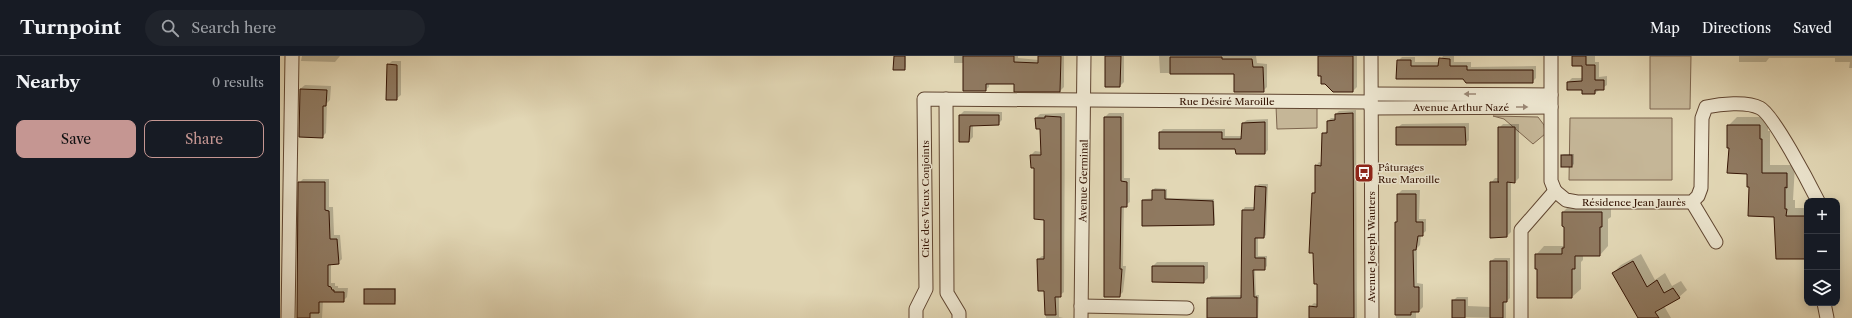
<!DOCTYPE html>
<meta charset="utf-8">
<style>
:root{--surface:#171b24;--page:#20242c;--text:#f1f3f6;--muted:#9ea1a6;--line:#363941;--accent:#c59692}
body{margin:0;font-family:"Libre Caslon Text",serif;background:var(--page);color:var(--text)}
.controls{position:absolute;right:12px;bottom:12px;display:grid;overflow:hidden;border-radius:8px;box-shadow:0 2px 10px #0003}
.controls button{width:36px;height:36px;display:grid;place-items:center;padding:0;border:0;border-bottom:1px solid var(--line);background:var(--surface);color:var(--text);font:20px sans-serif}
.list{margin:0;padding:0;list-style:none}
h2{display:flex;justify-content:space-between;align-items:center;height:52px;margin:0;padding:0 16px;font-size:17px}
h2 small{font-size:13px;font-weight:400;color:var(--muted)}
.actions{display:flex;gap:8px;padding:12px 16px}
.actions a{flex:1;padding:9px 0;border:1px solid var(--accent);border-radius:8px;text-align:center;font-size:14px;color:var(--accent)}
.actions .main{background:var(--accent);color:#111}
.icon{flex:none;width:22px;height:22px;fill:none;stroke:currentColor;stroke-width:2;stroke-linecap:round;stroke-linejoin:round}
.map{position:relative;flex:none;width:1572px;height:262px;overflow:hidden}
header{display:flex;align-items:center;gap:24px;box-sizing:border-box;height:56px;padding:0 20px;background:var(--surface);border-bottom:1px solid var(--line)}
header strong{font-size:19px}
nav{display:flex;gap:22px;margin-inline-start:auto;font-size:14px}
.search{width:280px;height:36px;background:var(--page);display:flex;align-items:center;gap:10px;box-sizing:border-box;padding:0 14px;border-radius:22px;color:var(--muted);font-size:15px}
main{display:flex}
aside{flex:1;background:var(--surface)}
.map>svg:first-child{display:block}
.green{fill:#c5b697;stroke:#7d654e}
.shadow{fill:#0003}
.building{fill:#8f7960;stroke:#351404}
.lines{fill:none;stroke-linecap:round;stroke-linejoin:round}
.minor-casing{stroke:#604530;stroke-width:15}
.minor{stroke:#ece5cf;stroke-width:13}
.oneway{fill:#9a8774}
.labels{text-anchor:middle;stroke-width:3;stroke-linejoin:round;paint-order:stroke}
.street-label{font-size:10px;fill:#351404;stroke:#ece5cf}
.poi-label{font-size:10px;fill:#351404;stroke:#ece5cf;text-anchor:start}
</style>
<header>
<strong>Turnpoint</strong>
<div class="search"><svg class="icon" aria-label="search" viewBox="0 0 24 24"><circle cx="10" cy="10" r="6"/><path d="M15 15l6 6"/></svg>Search here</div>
<nav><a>Map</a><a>Directions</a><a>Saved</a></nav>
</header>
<main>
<aside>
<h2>Nearby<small>0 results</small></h2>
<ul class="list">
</ul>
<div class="actions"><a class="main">Save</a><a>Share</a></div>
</aside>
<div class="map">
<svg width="1572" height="262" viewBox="0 0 1572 262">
<rect width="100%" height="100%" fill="#e2d7b5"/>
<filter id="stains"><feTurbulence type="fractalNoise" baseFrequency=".005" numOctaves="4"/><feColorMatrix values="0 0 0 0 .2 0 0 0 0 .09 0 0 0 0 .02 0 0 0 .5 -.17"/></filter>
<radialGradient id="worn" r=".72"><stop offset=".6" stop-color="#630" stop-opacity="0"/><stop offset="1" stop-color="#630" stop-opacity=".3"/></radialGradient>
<g class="green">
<polygon points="1370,0 1411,0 1410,53 1370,53"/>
<polygon points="996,50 1037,51 1037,72 997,73"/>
<polygon points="1213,60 1258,61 1264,69 1265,78 1253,88 1224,63"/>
<polygon points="1290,62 1392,62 1392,124 1289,124"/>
</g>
<g class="shadow">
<polygon points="22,0 60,0 55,6 21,5"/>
<polygon points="615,0 626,0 626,11 624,13"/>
<polygon points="674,0 738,0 738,2 759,4 759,0 784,0 784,31 780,35 735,27 709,27 709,31 705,34 684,7 674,7"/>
<polygon points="826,0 844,0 844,26 840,30"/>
<polygon points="879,0 976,0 977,7 987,8 987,31 983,35 955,17 880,17"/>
<polygon points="1039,0 1077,0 1077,31 1073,35"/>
<polygon points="1163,0 1174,0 1174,6 1191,6 1191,11 1256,10 1256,22 1252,26 1184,22 1117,22 1118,5 1122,1 1135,1 1135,6 1160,6"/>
<polygon points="1293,0 1315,0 1315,6 1319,6 1319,21 1327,20 1327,29 1315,37 1288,26 1292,22 1303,22 1303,9"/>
<polygon points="1459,0 1572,0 1572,12 1569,12 1570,6 1555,6 1555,2 1489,2 1486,6 1459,6"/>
<polygon points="112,5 121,5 121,39 116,43 108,9"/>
<polygon points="25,29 51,30 50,44 47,47 46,77 42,81 20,33"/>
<polygon points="1076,54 1077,262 1031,262 1030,251 1034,247 1038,248 1033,137 1036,134 1036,110 1039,106 1042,107 1043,78 1048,74 1048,65 1051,62 1056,62 1056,58 1059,55"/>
<polygon points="684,55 722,56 722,64 718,68 693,69 693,81 689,85 680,59"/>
<polygon points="785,57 784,236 779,240 779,261 783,262 766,262 765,234 758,203 762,200 765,200 765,163 751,99 755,95 762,96 761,72 756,62 760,58"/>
<polygon points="829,57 844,57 844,122 850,122 850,146 844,150 843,210 846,210 843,236 839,240 825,61"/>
<polygon points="1457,61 1488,61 1488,75 1490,75 1490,109 1515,109 1513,144 1515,144 1515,152 1527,152 1527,203 1470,130 1468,117 1450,91 1448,70"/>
<polygon points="988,63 988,94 985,97 880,76 883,73 945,73 945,80 963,80 963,67 967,64"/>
<polygon points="1189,67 1189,84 1185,88 1117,72 1122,68"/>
<polygon points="1223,68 1239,68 1239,122 1235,126 1231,126 1231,176 1227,180 1211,127 1215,122 1219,122 1219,72"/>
<polygon points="1284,98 1294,98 1294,108 1292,110 1282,99"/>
<polygon points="23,123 49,123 49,151 53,151 54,179 60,179 62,203 58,207 51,207 51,227 55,227 55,230 58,230 58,232 68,232 67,241 63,245 43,245 42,262 18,262 19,127"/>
<polygon points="979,128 988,128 986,179 984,181 978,181 978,200 987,200 987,210 984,213 975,213 976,239 979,239 978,262 928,262 928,243 931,240 962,239 963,154 965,151 976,151 976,131"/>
<polygon points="875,132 887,133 887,142 934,143 935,166 934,168 863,144 865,143 873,142 873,134"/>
<polygon points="1122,134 1140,134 1139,163 1146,163 1146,175 1141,179 1140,189 1137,192 1137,227 1143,228 1143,251 1139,255 1136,255 1136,262 1116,262 1116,167 1118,165 1118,138"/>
<polygon points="1292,147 1331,148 1331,161 1328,163 1328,190 1320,199 1303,199 1303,204 1301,206 1301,233 1292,241 1258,241 1258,212 1256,199 1264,190 1286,190 1286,170 1283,169 1283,156"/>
<polygon points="1361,198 1375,224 1385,217 1392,230 1401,225 1407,234 1399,241 1384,250 1391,262 1359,262 1333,217 1341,209"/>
<polygon points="1215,202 1230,202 1230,242 1226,246 1226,262 1173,261 1173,245 1177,241 1188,241 1188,250 1211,251 1211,205"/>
<polygon points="877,206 928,206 928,222 924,226 873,210"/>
<polygon points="87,232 116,232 116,245 114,247 85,233"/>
</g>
<g class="building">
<polygon points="614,0 625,0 625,14 613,14"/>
<polygon points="683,0 734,0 734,6 758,7 758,0 781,0 780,36 734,36 734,28 706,28 706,35 683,35"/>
<polygon points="825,0 841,0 840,31 825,31"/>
<polygon points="1038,0 1073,0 1073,36 1053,36 1045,28 1041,28 1041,20 1038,20"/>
<polygon points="1292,0 1306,0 1306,9 1315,9 1315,24 1324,24 1324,34 1315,34 1315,38 1302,38 1302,34 1287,34 1287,26 1302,25 1302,10 1292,10"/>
<polygon points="890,1 942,1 942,3 972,3 973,11 983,11 984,36 954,36 954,18 890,18"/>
<polygon points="1159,2 1170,3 1170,10 1187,10 1187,14 1253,14 1253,27 1186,27 1183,23 1116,23 1117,4 1131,4 1131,10 1158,10"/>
<polygon points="107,8 117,9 117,44 106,44"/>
<polygon points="20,33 47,34 46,50 43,50 43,82 19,81"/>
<polygon points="1073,57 1074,262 1029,262 1029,250 1037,251 1037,228 1034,228 1033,197 1029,197 1032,137 1035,137 1035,109 1041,110 1042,77 1047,77 1047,65 1055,64 1055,58"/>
<polygon points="679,59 719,59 719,69 690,70 689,86 679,86"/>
<polygon points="765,60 781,61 781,241 775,241 776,259 765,259 764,235 758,235 757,203 764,203 764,164 754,163 754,112 751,112 750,99 761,99 760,73 756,73 755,62 765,62"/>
<polygon points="824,61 841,61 841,125 847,126 847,151 841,151 840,213 842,213 840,241 824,241"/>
<polygon points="985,66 985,98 956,98 955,93 879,93 879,76 942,76 942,83 961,83 962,67"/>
<polygon points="1447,69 1480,69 1480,83 1482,83 1482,117 1507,117 1507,132 1505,131 1505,153 1507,153 1506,160 1527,160 1527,203 1496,203 1494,161 1468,160 1469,131 1467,131 1467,118 1447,117 1449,92 1447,92"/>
<polygon points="1116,71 1185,71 1186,89 1116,89"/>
<polygon points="1218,71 1235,71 1235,127 1227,126 1227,181 1210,182 1210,126 1219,126 1218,126"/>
<rect x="1281" y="99" width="11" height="12"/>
<polygon points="18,126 45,126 45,154 49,155 50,183 57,183 59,208 48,209 48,230 51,231 52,234 54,234 54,236 64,236 64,246 39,246 39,257 30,257 30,262 17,262"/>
<polygon points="975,130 986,131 984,182 975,182 975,202 985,202 985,214 973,214 974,241 977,241 977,262 927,262 927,242 961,242 962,154 974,154"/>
<polygon points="872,134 885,134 885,143 933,145 934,169 862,170 862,144 872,144"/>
<polygon points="1117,138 1136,138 1136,166 1143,166 1143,180 1138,180 1136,194 1133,194 1134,231 1139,231 1139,256 1131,256 1131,259 1115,259 1115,166 1117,166"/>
<polygon points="1282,156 1322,156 1322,171 1320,171 1320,200 1295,200 1295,213 1292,213 1292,242 1257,242 1257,213 1255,213 1255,198 1282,198 1282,192 1284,192 1284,171 1282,170"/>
<polygon points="1210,205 1227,205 1227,246 1223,246 1223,262 1210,262"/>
<polygon points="1353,205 1367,231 1377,224 1384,237 1393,232 1400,242 1375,256 1379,262 1358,262 1332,217"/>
<polygon points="872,210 924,210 924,227 872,226"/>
<rect x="84" y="233" width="31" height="15"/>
<rect x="1172" y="244" width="13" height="18"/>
</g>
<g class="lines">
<g class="minor-casing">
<g id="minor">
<polyline points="1091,0 1092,262"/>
<polyline points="1271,0 1271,125 1275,135"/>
<polyline points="1092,38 1271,39"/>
<polyline points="666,43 667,237 679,257 679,262"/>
<polyline points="1091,52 1271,51"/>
<path d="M1275 135 1286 144 1297 146H1412L1418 140 1421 132 1422 62 1426 51C1440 48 1467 45 1480 52 1493 58 1530 129 1538 145"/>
<polyline points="1412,146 1436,186"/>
<polyline points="1544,247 1547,262"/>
<polyline points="801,250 907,252"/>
<polyline points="8,262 12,0"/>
<polyline points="636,262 636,253 646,233 644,43 1091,46"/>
<polyline points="801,262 804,0"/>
<polyline points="1241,262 1241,174 1275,135"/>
</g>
</g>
<use href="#minor" class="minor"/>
</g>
<defs><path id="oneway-solid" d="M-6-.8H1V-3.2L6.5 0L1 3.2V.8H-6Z"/></defs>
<g class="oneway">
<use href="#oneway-solid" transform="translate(1190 38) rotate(-180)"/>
<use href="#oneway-solid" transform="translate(1242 51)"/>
</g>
<defs>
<g id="bus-square" transform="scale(1)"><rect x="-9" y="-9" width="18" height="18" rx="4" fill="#8f2418" stroke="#ece5cf"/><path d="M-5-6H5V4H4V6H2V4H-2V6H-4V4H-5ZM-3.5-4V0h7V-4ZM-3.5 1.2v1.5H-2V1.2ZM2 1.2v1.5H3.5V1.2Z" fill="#fff"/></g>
</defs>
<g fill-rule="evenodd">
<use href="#bus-square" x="1084" y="117"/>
</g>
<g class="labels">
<g class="street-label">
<text x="947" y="49">Rue Désiré Maroille</text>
<text x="1181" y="55">Avenue Arthur Nazé</text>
<text transform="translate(803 125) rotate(-89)" y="4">Avenue Germinal</text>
<text transform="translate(645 143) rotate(-90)" y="4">Cité des Vieux Conjoints</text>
<text x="1354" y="150">Résidence Jean Jaurès</text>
<text transform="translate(1091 191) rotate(-90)" y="4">Avenue Joseph Wauters</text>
</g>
<g class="poi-label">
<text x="1098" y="115">Pâturages<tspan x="1098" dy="12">Rue Maroille</tspan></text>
</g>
</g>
<rect width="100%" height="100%" filter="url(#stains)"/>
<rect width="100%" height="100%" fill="url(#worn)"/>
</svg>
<div class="controls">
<button>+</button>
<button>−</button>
<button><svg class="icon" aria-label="layers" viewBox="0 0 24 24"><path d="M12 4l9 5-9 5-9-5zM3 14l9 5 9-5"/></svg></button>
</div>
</div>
</main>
